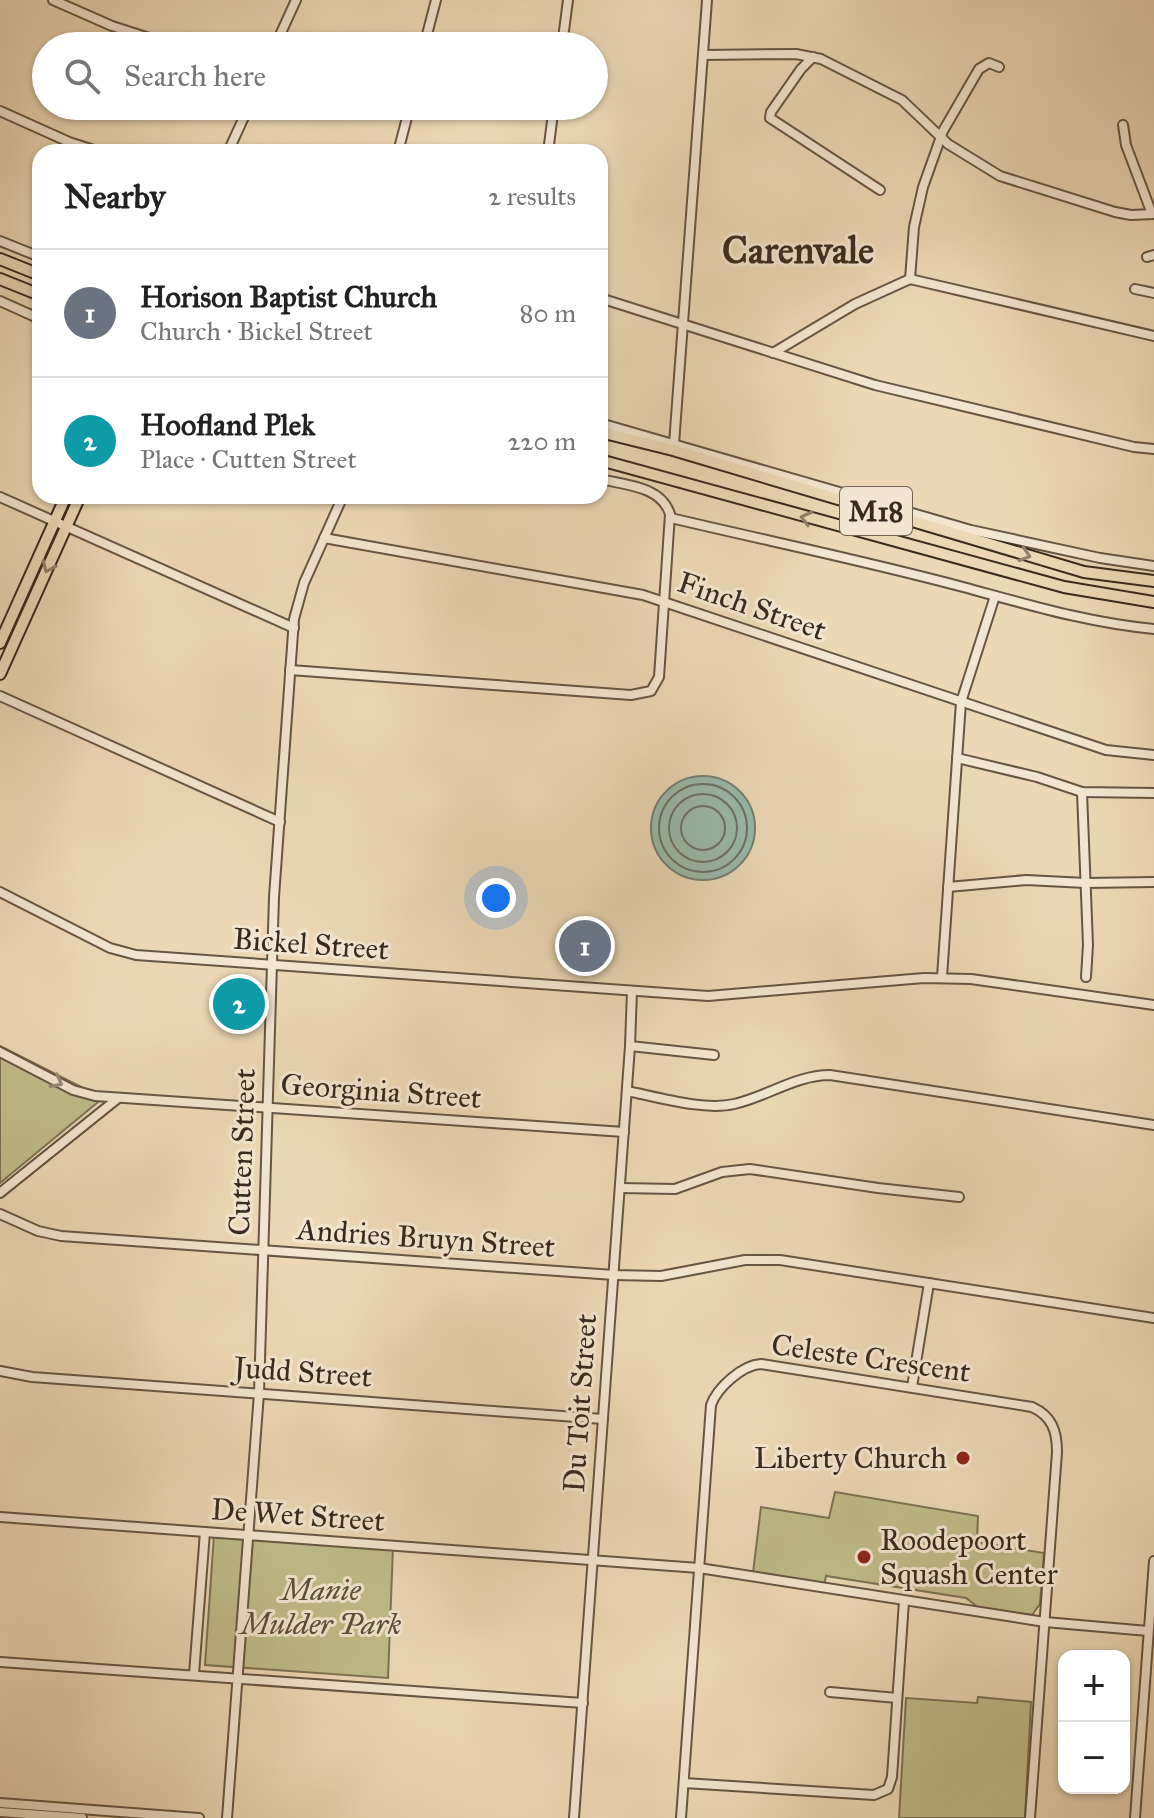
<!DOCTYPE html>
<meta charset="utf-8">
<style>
:root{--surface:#fff;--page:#f6f6f6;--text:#222;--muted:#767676;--line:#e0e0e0;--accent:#1a73e8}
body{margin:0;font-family:"IM FELL Great Primer",serif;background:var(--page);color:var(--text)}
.controls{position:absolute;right:24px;bottom:24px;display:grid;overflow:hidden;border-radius:16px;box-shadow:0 2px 6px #0004}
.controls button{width:72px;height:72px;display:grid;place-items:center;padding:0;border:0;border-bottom:2px solid var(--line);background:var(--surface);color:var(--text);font:40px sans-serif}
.you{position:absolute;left:496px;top:898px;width:28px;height:28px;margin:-20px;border:6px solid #fff;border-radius:50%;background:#1a73e8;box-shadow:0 0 0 12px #1a73e833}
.badge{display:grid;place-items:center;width:52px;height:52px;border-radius:50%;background:var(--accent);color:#fff;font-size:26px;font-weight:700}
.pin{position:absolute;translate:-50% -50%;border:4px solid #fff;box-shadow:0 2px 8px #0006}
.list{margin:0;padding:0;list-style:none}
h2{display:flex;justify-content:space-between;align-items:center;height:104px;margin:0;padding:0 32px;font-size:34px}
h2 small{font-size:26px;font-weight:400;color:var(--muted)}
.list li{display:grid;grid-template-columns:52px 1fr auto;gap:24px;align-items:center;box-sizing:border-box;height:128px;padding:0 32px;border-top:2px solid var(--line)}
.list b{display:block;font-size:30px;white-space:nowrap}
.list p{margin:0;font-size:26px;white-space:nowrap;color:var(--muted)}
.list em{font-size:26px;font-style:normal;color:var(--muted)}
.icon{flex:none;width:44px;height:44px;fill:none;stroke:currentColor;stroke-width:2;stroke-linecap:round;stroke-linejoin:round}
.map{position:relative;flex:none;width:1154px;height:1818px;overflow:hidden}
.search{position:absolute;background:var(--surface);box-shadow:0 2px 6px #0004;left:32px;top:32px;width:576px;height:88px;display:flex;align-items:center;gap:20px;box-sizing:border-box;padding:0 28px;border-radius:44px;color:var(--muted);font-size:30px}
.panel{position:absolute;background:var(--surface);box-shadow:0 2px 6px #0004;left:32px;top:144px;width:576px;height:360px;border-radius:24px}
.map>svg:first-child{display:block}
.green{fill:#bfbc89;stroke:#7c7354;stroke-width:2}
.water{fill:#99baab;stroke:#738073;stroke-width:2}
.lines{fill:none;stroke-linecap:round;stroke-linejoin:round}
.shore{stroke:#697264;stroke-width:2}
.minor-casing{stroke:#665644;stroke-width:12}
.major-casing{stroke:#392a1e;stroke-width:14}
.minor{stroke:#f3e6d0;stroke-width:8}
.major{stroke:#ecd8b6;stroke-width:10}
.oneway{stroke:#92816a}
.oneway2{stroke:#968877}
.poi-dot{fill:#8f2418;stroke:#f3e6d0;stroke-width:3}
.labels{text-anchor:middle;stroke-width:6;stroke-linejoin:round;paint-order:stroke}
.shield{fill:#f3e6d0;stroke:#716253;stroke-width:2}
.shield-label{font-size:28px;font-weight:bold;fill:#392a1e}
.street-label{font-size:30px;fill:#392a1e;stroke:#f3e6d0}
.poi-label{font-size:30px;fill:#392a1e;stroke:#f3e6d0;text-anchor:end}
.park-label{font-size:30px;font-style:italic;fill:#5a4e39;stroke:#f3e6d0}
.district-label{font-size:38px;font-weight:bold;fill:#392a1e;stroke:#f3e6d0}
</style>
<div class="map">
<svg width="1154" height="1818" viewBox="0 0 1154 1818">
<rect width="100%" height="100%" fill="#ecd8b6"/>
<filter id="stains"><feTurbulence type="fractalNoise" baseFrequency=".0025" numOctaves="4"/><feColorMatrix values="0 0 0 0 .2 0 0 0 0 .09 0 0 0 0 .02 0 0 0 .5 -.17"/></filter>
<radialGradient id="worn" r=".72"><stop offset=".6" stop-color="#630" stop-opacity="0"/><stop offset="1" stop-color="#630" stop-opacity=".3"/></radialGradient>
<g class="green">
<polygon points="0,1046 103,1098 0,1183"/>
<polygon points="835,1492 978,1516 977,1542 1044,1553 1040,1604 1032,1615 979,1608 966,1598 826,1576 824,1585 753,1573 761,1507 829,1518"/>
<polygon points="214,1535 393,1547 388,1678 205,1665"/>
<polygon points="978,1697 1031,1702 1025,1818 899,1818 906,1698 977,1703"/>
</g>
<circle class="water" cx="703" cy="828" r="52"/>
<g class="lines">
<g class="shore">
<circle cx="703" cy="828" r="44"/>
<circle cx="703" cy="828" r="34"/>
<circle cx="703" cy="828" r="22"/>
</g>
<g class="minor-casing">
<g id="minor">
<polyline points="53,0 112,26 174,46"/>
<polyline points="275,46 296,0"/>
<polyline points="424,46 436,0"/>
<polyline points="562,46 568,0"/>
<polyline points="703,55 796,54 821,59 902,100 948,144 1000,176 1115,212 1131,215 1154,214"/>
<polyline points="813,57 801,69 771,112 770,118 880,190"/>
<polyline points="0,111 69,142 100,152"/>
<polyline points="1123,125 1126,145 1152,214"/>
<polyline points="228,152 249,106"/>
<polyline points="398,152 410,106"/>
<polyline points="548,152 554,106"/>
<polyline points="0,241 40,257"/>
<polyline points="1147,257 1154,255"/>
<polyline points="910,279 914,227 923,187 943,131 979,69 989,63 999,67"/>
<polyline points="1135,289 1154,293"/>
<polyline points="600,298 875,385 1134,447 1154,449"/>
<polyline points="0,301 40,319"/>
<polyline points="773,353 855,304 910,279 1154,336"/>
<polyline points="600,423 971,530 1100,558 1154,566"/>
<polyline points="674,444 707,0"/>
<polyline points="0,497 294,628"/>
<path d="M671 518C768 541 866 561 963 587 1026 604 1088 623 1154 629"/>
<polyline points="324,538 643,595 1106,750 1154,755"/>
<path d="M290 670 631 695 651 691 659 677 670 514C661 486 625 485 600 479"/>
<polyline points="0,696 280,822"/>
<polyline points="957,758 1037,777 1082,792 1154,793"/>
<polyline points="1082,792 1088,945 1086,977"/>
<polyline points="948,887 1026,880 1086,883 1154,882"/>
<polyline points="0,892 110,948 136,955 708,996 924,978 971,979 1154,1005"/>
<polyline points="942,977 961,702 995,596"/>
<polyline points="630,1046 714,1055"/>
<polyline points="0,1052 73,1090 95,1096 624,1132"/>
<path d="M627 1091C657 1097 704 1111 734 1104 766 1097 796 1075 830 1075L1154 1125"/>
<polyline points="620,1188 675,1189 722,1172 750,1169 878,1188 959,1197"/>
<polyline points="0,1193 117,1099"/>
<polyline points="0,1214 38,1231 61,1236 614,1275 661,1276 745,1260 780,1260 1154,1318"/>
<polyline points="0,1371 32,1377 603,1419"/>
<polyline points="912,1387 929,1283"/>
<polyline points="0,1517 699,1568 1045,1622 1148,1631"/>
<polyline points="0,1662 583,1703"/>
<polyline points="194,1674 205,1532"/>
<polyline points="830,1692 897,1698"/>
<polyline points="684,1783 874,1795 888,1789 892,1777 904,1601"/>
<polyline points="0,1803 199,1818"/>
<polyline points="0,1812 82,1818"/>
<polyline points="227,1818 259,1393 274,897 294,619 304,583 343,496"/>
<polyline points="574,1818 630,1046 632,991"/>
<path d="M681 1818 711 1405C717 1388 742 1365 761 1364L1032 1407C1052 1416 1057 1431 1057 1452L1030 1818"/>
<polyline points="1135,1818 1154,1561"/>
</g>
</g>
<g class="major-casing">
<g id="major">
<polyline points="0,259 40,275"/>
<polyline points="0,279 40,295"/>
<polyline points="600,432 673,450 1084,572 1154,581"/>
<polyline points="600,460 1064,587 1154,602"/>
<polyline points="0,643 66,496"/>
<polyline points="0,674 80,496"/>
</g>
</g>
<use href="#minor" class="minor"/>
<use href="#major" class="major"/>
</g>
<defs><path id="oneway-chevron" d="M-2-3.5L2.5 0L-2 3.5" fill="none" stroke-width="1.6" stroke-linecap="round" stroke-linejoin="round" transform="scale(2)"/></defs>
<g class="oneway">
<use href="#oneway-chevron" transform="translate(806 518) rotate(-165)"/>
<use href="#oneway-chevron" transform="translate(1025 555) rotate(17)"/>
<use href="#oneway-chevron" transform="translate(48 567) rotate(114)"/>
</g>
<use class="oneway2" href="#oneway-chevron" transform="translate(57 1082) rotate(28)"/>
<g class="poi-dot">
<circle cx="963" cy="1458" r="8"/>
<circle cx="864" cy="1557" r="8"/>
</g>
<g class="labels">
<rect class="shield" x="840" y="487" width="72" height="48" rx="6"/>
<g class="shield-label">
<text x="876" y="521">M18</text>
</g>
<g class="street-label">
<text transform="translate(752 606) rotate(19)" y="10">Finch Street</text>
<text transform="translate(311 944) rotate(4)" y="10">Bickel Street</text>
<text transform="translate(381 1091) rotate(4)" y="10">Georginia Street</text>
<text transform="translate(242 1152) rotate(-88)" y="10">Cutten Street</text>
<text transform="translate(426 1238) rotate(4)" y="10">Andries Bruyn Street</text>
<text transform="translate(871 1358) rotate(8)" y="10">Celeste Crescent</text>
<text transform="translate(303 1372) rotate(4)" y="10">Judd Street</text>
<text transform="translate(580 1403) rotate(-86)" y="10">Du Toit Street</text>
<text transform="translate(298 1515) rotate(4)" y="10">De Wet Street</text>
</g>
<g class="poi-label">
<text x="947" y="1468">Liberty Church</text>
<text x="880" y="1550" text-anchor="start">Roodepoort<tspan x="880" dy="34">Squash Center</tspan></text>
</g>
<g class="park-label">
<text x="321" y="1600">Manie<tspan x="321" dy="34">Mulder Park</tspan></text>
</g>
<g class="district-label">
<text x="798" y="263">Carenvale</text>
</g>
</g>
<rect width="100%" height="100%" filter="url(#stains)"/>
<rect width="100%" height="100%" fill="url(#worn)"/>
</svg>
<div class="controls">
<button>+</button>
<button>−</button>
</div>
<div class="you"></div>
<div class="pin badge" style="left:585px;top:946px;background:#6b7280">1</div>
<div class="pin badge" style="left:239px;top:1004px;background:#0f9aa8">2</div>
<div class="search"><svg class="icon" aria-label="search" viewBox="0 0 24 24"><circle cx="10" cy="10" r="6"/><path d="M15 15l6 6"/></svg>Search here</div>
<section class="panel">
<h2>Nearby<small>2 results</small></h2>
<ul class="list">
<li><span class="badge" style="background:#6b7280">1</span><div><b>Horison Baptist Church</b><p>Church · Bickel Street</p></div><em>80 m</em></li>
<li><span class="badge" style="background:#0f9aa8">2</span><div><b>Hoofland Plek</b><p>Place · Cutten Street</p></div><em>220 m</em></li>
</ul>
</section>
</div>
